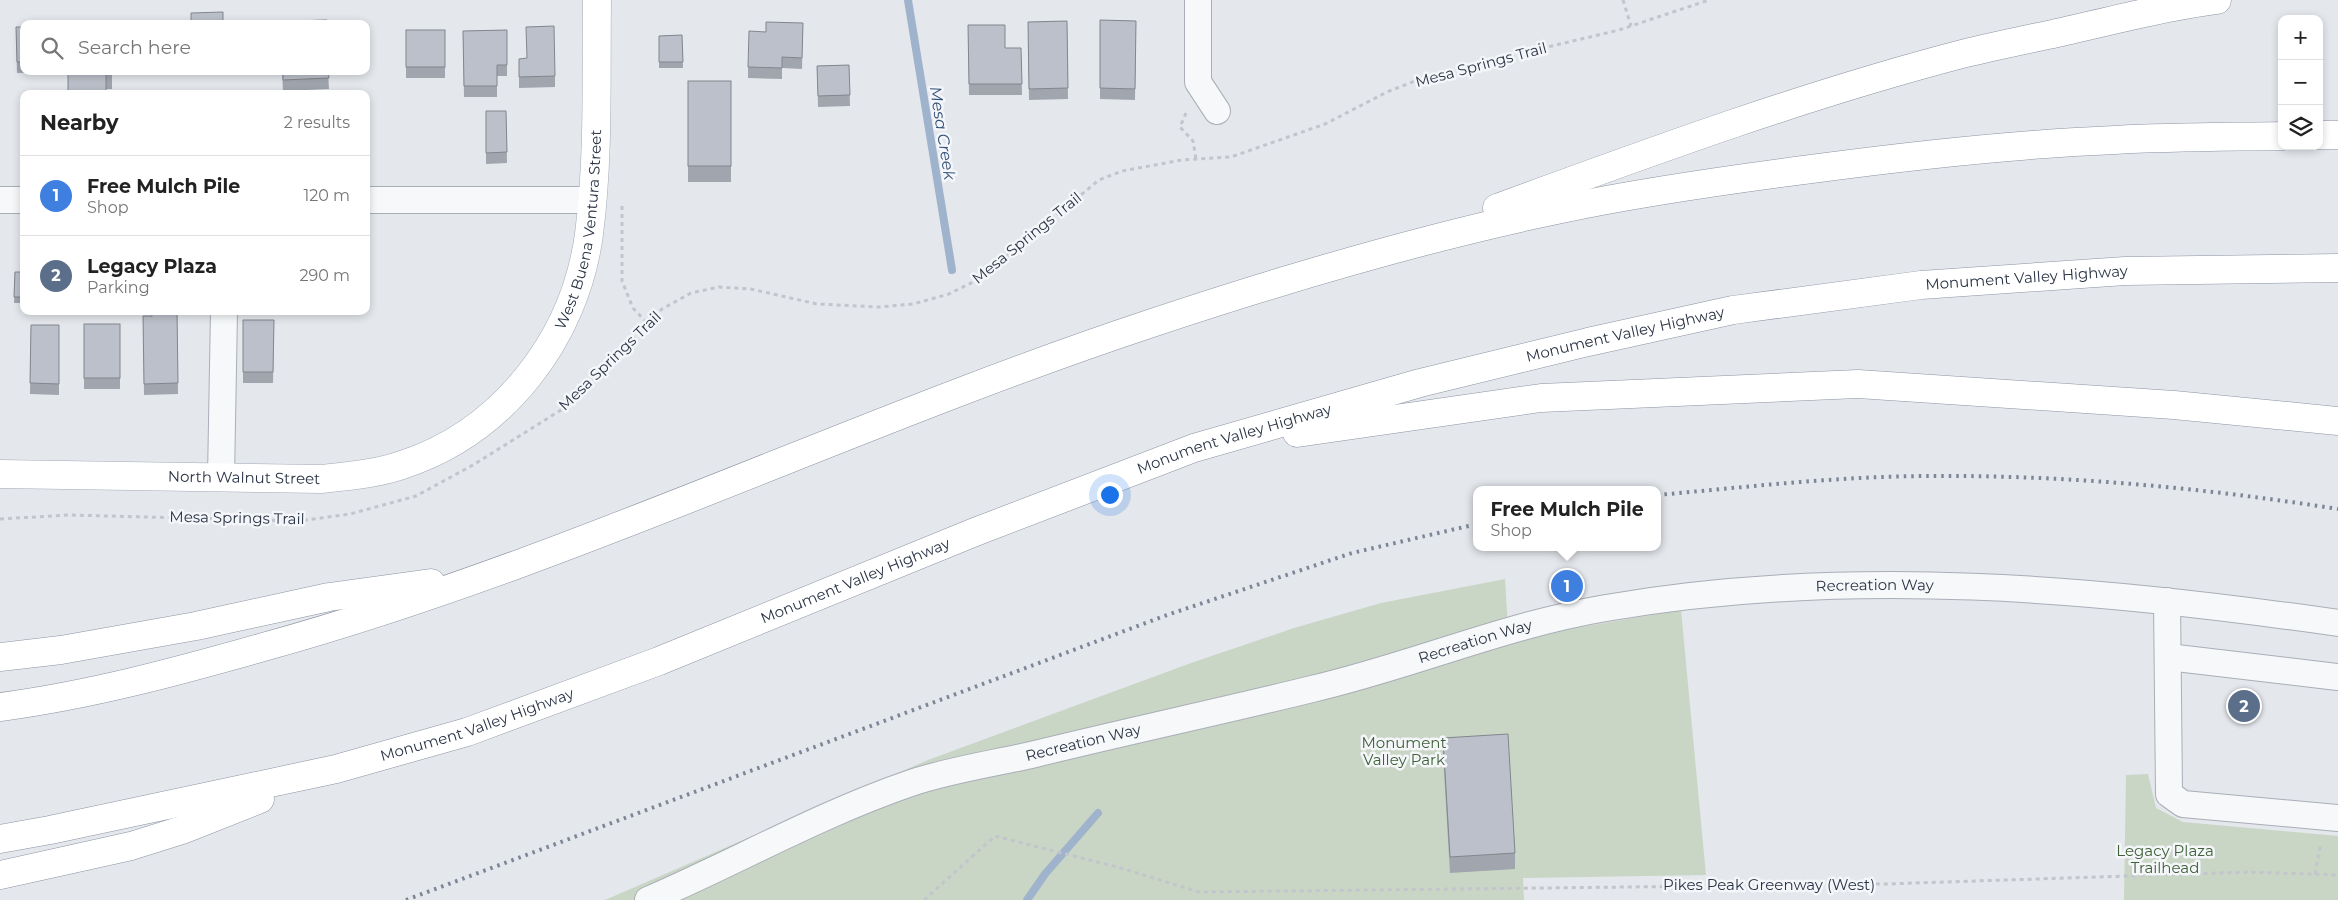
<!DOCTYPE html>
<meta charset="utf-8">
<style>
:root{--surface:#fff;--page:#f2f2f2;--text:#222;--muted:#767676;--line:#e0e0e0;--accent:#db2777}
body{margin:0;font-family:Montserrat,sans-serif;background:var(--page);color:var(--text)}
.controls{position:absolute;right:15px;top:15px;display:grid;overflow:hidden;border-radius:10px;box-shadow:0 2px 8px #0003}
.controls button{width:45px;height:45px;display:grid;place-items:center;padding:0;border:0;border-bottom:1px solid var(--line);background:var(--surface);color:var(--text);font:25px sans-serif}
.you{position:absolute;left:1109px;top:494px;width:18px;height:18px;margin:-12px;border:4px solid #fff;border-radius:50%;background:#1a73e8;box-shadow:0 0 0 8px #1a73e833}
.badge{display:grid;place-items:center;width:32px;height:32px;border-radius:50%;background:var(--accent);color:#fff;font-size:16px;font-weight:700}
.pin{position:absolute;translate:-50% -50%;border:2px solid #fff;box-shadow:0 1px 5px #0006}
.popup{position:absolute;left:1473px;top:486px;width:188px;height:65px;box-sizing:border-box;display:grid;place-content:center;border-radius:10px;background:var(--surface);filter:drop-shadow(0 1px 4px #0005);font-size:16px;white-space:nowrap;color:var(--muted)}
.popup b{font-size:19px;color:var(--text)}
.popup::after{content:'';position:absolute;left:50%;top:100%;margin-left:-10px;border:10px solid transparent;border-top-color:var(--surface)}
.list{margin:0;padding:0;list-style:none}
h2{display:flex;justify-content:space-between;align-items:center;height:65px;margin:0;padding:0 20px;font-size:21px}
h2 small{font-size:16px;font-weight:400;color:var(--muted)}
.list li{display:grid;grid-template-columns:32px 1fr auto;gap:15px;align-items:center;box-sizing:border-box;height:80px;padding:0 20px;border-top:1px solid var(--line)}
.list b{display:block;font-size:19px;white-space:nowrap}
.list p{margin:0;font-size:16px;white-space:nowrap;color:var(--muted)}
.list em{font-size:16px;font-style:normal;color:var(--muted)}
.icon{flex:none;width:28px;height:28px;fill:none;stroke:currentColor;stroke-width:2;stroke-linecap:round;stroke-linejoin:round}
.map{position:relative;flex:none;width:2338px;height:900px;overflow:hidden}
.search{position:absolute;background:var(--surface);box-shadow:0 2px 8px #0003;left:20px;top:20px;width:350px;height:55px;display:flex;align-items:center;gap:12px;box-sizing:border-box;padding:0 18px;border-radius:10px;color:var(--muted);font-size:19px}
.panel{position:absolute;background:var(--surface);box-shadow:0 2px 8px #0003;left:20px;top:90px;width:350px;height:225px;border-radius:10px}
.map>svg:first-child{display:block}
.green{fill:#c9d6c5}
.lines{fill:none;stroke-linecap:round;stroke-linejoin:round}
.stream{stroke:#9fb4cc;stroke-width:8}
.minor-casing{stroke:#a9aeb7;stroke-width:28}
.major-casing{stroke:#a3abb8;stroke-width:29}
.highway-casing{stroke:#8b94a3;stroke-width:29}
.path{stroke:#c2c5cb;stroke-width:3;stroke-dasharray:4 4;stroke-linecap:butt}
.minor{stroke:#f7f8fa;stroke-width:26}
.major{stroke:#fff;stroke-width:28}
.highway{stroke:#fff;stroke-width:28}
.rail{stroke:#7d8696;stroke-width:4;stroke-dasharray:2.5 5;stroke-linecap:butt}
.wall{fill:#a1a5ae}
.building{fill:#bbc0ca;stroke:#83868d}
.labels{text-anchor:middle;stroke-width:5;stroke-linejoin:round;paint-order:stroke}
.street-label{font-size:15px;fill:#2b3445;stroke:#f4f6f9}
.park-label{font-size:15px;fill:#3f6138;stroke:#f4f6f9}
.water-label{font-size:16px;font-style:italic;fill:#34527a;stroke:#f4f6f9}
</style>
<div class="map">
<svg width="2338" height="900" viewBox="0 0 2338 900">
<rect width="100%" height="100%" fill="#e4e7ec"/>
<g class="green">
<polygon points="1505,579 1509,644 1569,629 1681,610 1706,875 1523,878 1524,900 605,900 928,760 1191,663 1294,628 1381,603"/>
<polygon points="2148,774 2156,808 2183,822 2338,836 2338,900 2124,900 2126,775"/>
</g>
<g class="lines">
<g class="stream">
<polyline points="908,0 952,270"/>
<polyline points="1027,900 1045,874 1098,813"/>
</g>
<g class="minor-casing">
<g id="minor">
<polyline points="1198,0 1198,82 1217,111"/>
<polyline points="0,200 24,200"/>
<polyline points="366,200 592,200"/>
<polyline points="221,478 224,311"/>
<polyline points="2167,601 2169,794 2183,804 2338,818"/>
<polyline points="2168,657 2338,677"/>
<path id="s1" d="M648 900C736 862 820 814 911 783 950 770 991 764 1031 755 1124 732 1218 712 1312 689 1411 666 1505 625 1606 608 1849 566 2096 588 2338 623"/>
</g>
</g>
<g class="major-casing">
<g id="major">
<path id="s2" d="M0 474 321 479C348 476 376 474 402 465 503 432 575 339 589 234 599 157 596 77 597 0"/>
</g>
</g>
<g class="highway-casing">
<g id="highway">
<polyline points="2319,135 2338,135"/>
<path d="M1497 208C1650 152 1805 95 1962 54 1995 46 2029 39 2062 32 2113 20 2165 7 2217 0"/>
<polyline points="1297,433 1541,398 1858,384 2174,405 2338,421"/>
<polyline points="0,657 61,650 196,626 329,597 431,583"/>
<path d="M0 707C91 695 179 671 267 646 569 562 851 423 1149 324 1284 279 1421 238 1561 209 1646 191 1733 179 1819 168 1917 155 2017 144 2115 140 2171 137 2226 137 2282 136"/>
<path id="s3" d="M0 839 50 830 336 769 467 732 659 661 975 532 1194 448 1420 383 1588 342 1733 310 1921 285 2125 271 2338 268"/>
<polyline points="0,875 131,846 182,830 260,799"/>
</g>
</g>
<g class="path">
<polyline points="1623,0 1631,26"/>
<polyline points="1186,113 1180,127 1193,141 1196,159"/>
<polyline points="622,206 622,281 633,308 648,324"/>
<polyline points="0,519 69,515 299,521 350,514 416,496 473,465 569,405 662,309 691,293 719,287 751,289 817,304 879,307 913,304 949,294 979,279 1099,180 1122,171 1182,160 1231,157 1325,124 1387,92 1430,75 1619,30 1709,0"/>
<polyline points="2315,874 2321,843"/>
<polyline points="924,900 995,836 1121,868 1199,892 1885,884 2248,872 2338,875"/>
</g>
<use href="#minor" class="minor"/>
<use href="#major" class="major"/>
<use href="#highway" class="highway"/>
<g class="rail">
<path d="M1657 495C1748 487 1840 476 1932 476 2068 475 2204 488 2338 509"/>
<polyline points="406,900 1167,615 1352,553 1477,524"/>
</g>
</g>
<g class="wall">
<polygon points="1100,20 1136,21 1135,100 1100,99"/>
<polygon points="1067,21 1068,99 1029,100 1028,22"/>
<polygon points="803,23 802,69 782,68 782,79 748,78 748,67 766,32"/>
<polygon points="968,25 1005,48 1021,48 1022,95 969,95"/>
<polygon points="16,27 24,27 24,71 49,71 49,72 17,73"/>
<rect x="406" y="30" width="39" height="48"/>
<polygon points="507,30 507,76 497,76 497,97 464,97 463,31"/>
<polygon points="682,35 683,68 659,68 659,36"/>
<polygon points="519,59 555,76 555,87 519,88"/>
<polygon points="849,65 850,106 818,107 817,66"/>
<polygon points="67,71 112,71 112,89 106,89"/>
<rect x="192" y="71" width="32" height="4"/>
<polygon points="282,71 328,71 329,89 283,91"/>
<rect x="688" y="81" width="43" height="101"/>
<polygon points="486,111 506,111 507,163 486,164"/>
<polygon points="15,272 24,272 24,303 14,303"/>
<polygon points="177,311 178,394 144,395 143,316 152,316"/>
<polygon points="243,320 274,320 273,383 243,383"/>
<rect x="84" y="324" width="36" height="65"/>
<polygon points="31,325 59,325 59,395 30,394"/>
<polygon points="1443,738 1515,853 1515,869 1450,873 1443,754"/>
</g>
<g class="building">
<polygon points="223,12 223,24 191,24 191,13"/>
<polygon points="327,20 327,24 292,24 292,21"/>
<polygon points="1100,20 1136,21 1135,89 1100,88"/>
<polygon points="1067,21 1068,88 1029,89 1028,22"/>
<polygon points="766,22 803,23 802,58 782,57 782,68 748,67 749,31 766,32"/>
<polygon points="111,23 111,24 67,24"/>
<polygon points="968,25 1005,25 1005,48 1021,48 1022,84 969,84"/>
<polygon points="554,26 555,76 519,77 519,59 527,58 526,27"/>
<polygon points="16,27 24,27 24,62 17,62"/>
<rect x="406" y="30" width="39" height="37"/>
<polygon points="507,30 507,65 497,65 497,86 464,86 463,31"/>
<polygon points="682,35 683,62 659,62 659,36"/>
<polygon points="849,65 850,95 818,96 817,66"/>
<polygon points="68,71 112,71 112,73 106,73 106,94 68,94"/>
<polygon points="283,71 328,71 329,78 283,80"/>
<rect x="688" y="81" width="43" height="85"/>
<polygon points="486,111 506,111 507,152 486,153"/>
<polygon points="15,272 24,272 24,297 14,297"/>
<polygon points="152,311 177,311 178,383 144,384 143,316 152,316"/>
<polygon points="243,320 274,320 273,372 243,372"/>
<rect x="84" y="324" width="36" height="54"/>
<polygon points="31,325 59,325 59,384 30,383"/>
<polygon points="1508,734 1515,853 1450,857 1443,738"/>
</g>
<g class="labels">
<g class="street-label">
<text transform="translate(1481 65) rotate(-15)" y="5">Mesa Springs Trail</text>
<text dy="5" stroke="none"><textPath href="#s2" startOffset="719">West Buena Ventura Street</textPath></text>
<text transform="translate(1027 238) rotate(-39)" y="5">Mesa Springs Trail</text>
<text dy="5" stroke="none"><textPath href="#s3" startOffset="2112">Monument Valley Highway</textPath></text>
<text dy="5" stroke="none"><textPath href="#s3" startOffset="1706">Monument Valley Highway</textPath></text>
<text transform="translate(610 361) rotate(-44)" y="5">Mesa Springs Trail</text>
<text dy="5" stroke="none"><textPath href="#s3" startOffset="1301">Monument Valley Highway</textPath></text>
<text dy="5" stroke="none"><textPath href="#s2" startOffset="244">North Walnut Street</textPath></text>
<text transform="translate(237 518) rotate(1)" y="5">Mesa Springs Trail</text>
<text dy="5" stroke="none"><textPath href="#s3" startOffset="896">Monument Valley Highway</textPath></text>
<text dy="5" stroke="none"><textPath href="#s1" startOffset="1275">Recreation Way</textPath></text>
<text dy="5" stroke="none"><textPath href="#s1" startOffset="870">Recreation Way</textPath></text>
<text dy="5" stroke="none"><textPath href="#s3" startOffset="491">Monument Valley Highway</textPath></text>
<text dy="5" stroke="none"><textPath href="#s1" startOffset="465">Recreation Way</textPath></text>
<text x="1769" y="890">Pikes Peak Greenway (West)</text>
</g>
<g class="park-label">
<text x="1404" y="748">Monument<tspan x="1404" dy="17">Valley Park</tspan></text>
<text x="2165" y="856">Legacy Plaza<tspan x="2165" dy="17">Trailhead</tspan></text>
</g>
<g class="water-label">
<text transform="translate(943 133) rotate(81)" y="6">Mesa Creek</text>
</g>
</g>
</svg>
<div class="controls">
<button>+</button>
<button>−</button>
<button><svg class="icon" aria-label="layers" viewBox="0 0 24 24"><path d="M12 4l9 5-9 5-9-5zM3 14l9 5 9-5"/></svg></button>
</div>
<div class="you"></div>
<div class="pin badge" style="left:1567px;top:586px;background:#3f7fe0">1</div>
<div class="popup"><b>Free Mulch Pile</b>Shop</div>
<div class="pin badge" style="left:2244px;top:706px;background:#5c6f8a">2</div>
<div class="search"><svg class="icon" aria-label="search" viewBox="0 0 24 24"><circle cx="10" cy="10" r="6"/><path d="M15 15l6 6"/></svg>Search here</div>
<section class="panel">
<h2>Nearby<small>2 results</small></h2>
<ul class="list">
<li><span class="badge" style="background:#3f7fe0">1</span><div><b>Free Mulch Pile</b><p>Shop</p></div><em>120 m</em></li>
<li><span class="badge" style="background:#5c6f8a">2</span><div><b>Legacy Plaza</b><p>Parking</p></div><em>290 m</em></li>
</ul>
</section>
</div>
